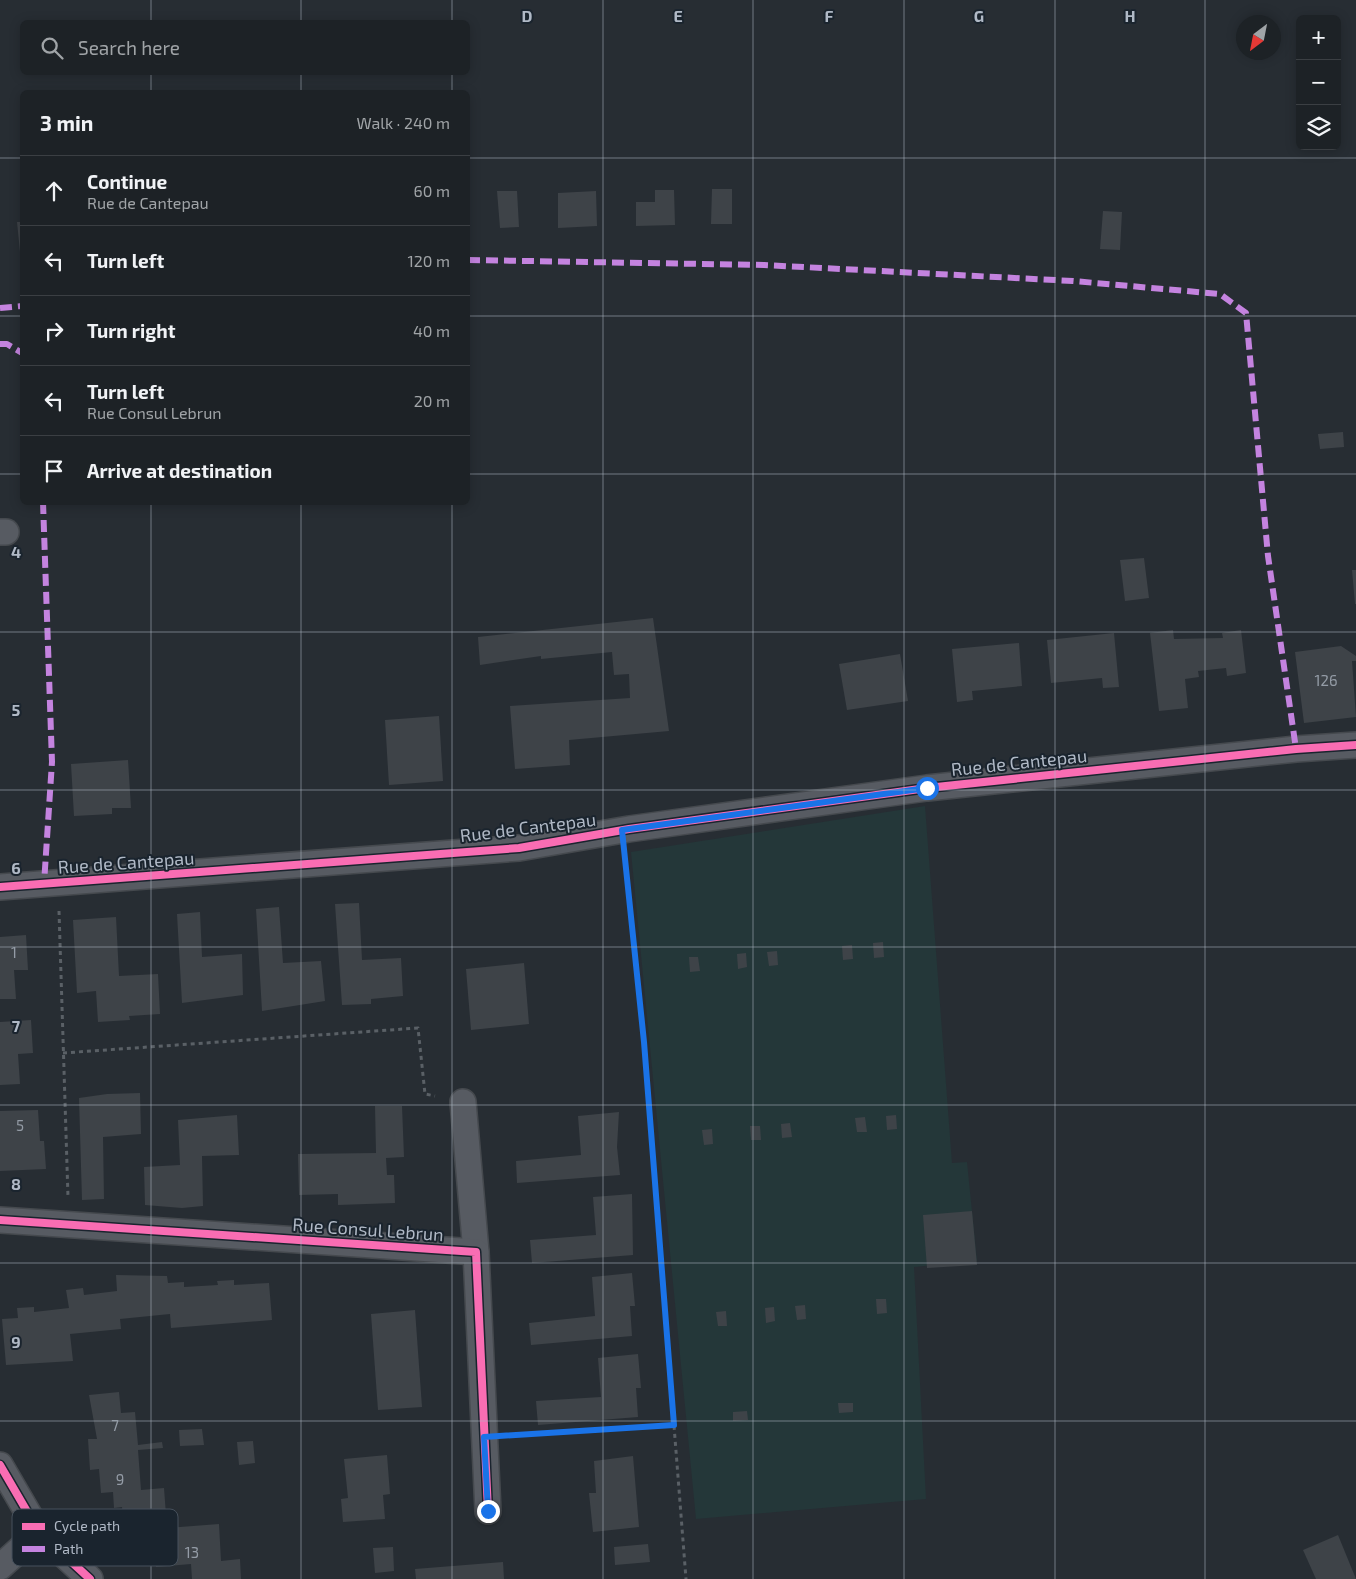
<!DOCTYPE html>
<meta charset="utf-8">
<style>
:root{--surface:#1d2226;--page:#2a2f32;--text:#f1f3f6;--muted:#a0a4a7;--line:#3b3f43}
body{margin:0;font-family:"Exo 2",sans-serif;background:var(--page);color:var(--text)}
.controls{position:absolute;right:15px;top:15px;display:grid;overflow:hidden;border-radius:8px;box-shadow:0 2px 12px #0003}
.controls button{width:45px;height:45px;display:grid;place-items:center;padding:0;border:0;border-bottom:1px solid var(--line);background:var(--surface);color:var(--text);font:25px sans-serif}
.compass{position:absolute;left:1236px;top:15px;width:45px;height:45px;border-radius:50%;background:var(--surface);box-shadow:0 2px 12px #0003;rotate:212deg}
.stop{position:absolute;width:15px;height:15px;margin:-11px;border:4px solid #1a73e8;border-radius:50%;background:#fff}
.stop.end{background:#1a73e8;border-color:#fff;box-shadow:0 1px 5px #0008}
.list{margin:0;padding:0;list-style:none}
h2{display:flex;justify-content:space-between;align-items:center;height:65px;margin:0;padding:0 20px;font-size:21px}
h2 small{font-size:16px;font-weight:400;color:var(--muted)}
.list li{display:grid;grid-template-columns:32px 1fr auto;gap:15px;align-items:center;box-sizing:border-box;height:70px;padding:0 20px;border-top:1px solid var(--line)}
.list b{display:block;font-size:19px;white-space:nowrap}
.list p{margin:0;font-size:16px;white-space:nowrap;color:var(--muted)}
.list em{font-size:16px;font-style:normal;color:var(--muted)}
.icon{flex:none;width:28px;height:28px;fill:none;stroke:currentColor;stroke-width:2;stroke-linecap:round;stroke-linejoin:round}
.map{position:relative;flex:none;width:1356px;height:1579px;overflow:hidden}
.search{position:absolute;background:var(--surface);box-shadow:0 2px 12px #0003;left:20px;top:20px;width:450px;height:55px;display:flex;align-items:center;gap:12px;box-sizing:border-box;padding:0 18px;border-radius:8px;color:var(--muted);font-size:19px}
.panel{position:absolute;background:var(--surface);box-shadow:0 2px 12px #0003;left:20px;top:90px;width:450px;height:415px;border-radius:8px}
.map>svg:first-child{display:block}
.green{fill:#243739}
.building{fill:#3e4348}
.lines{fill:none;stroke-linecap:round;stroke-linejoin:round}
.street-casing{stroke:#45494e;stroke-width:28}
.path{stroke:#5a6066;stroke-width:3;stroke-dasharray:4 4;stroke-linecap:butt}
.street{stroke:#575b62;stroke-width:25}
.quiet{stroke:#c483df;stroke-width:6;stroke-dasharray:12 6;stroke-linecap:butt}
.cycleway-casing{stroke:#1a242e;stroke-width:11}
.cycleway{stroke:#f96db3;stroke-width:8}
.route{stroke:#1a73e8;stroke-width:6}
.grid{fill:none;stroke:#b0b9c6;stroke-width:1;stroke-opacity:0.55}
.labels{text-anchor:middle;stroke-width:4;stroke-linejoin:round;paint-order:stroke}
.number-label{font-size:15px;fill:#949ca6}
.street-label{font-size:18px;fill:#b0b9c6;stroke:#1a242e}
.key{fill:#1a242e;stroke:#47515c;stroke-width:1}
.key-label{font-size:14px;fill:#b0b9c6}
.grid-label{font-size:16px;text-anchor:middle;font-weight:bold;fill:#b0b9c6;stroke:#1a242e;stroke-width:4;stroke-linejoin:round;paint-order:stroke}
</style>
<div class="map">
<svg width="1356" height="1579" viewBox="0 0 1356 1579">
<rect width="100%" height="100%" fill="#272d33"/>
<polygon class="green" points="925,806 952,1163 967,1162 977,1261 914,1267 926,1499 696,1519 631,852"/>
<g class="building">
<polygon points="712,189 732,189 732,224 711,224"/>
<polygon points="655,190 674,190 675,225 636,226 636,202 655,202"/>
<polygon points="497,191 517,191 519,227 500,228"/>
<polygon points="596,191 597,226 558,228 558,193"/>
<polygon points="1103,211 1122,212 1120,250 1100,249"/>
<polygon points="17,222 22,222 22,261 21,262"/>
<polygon points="1343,432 1344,447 1320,449 1318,434"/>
<polygon points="1144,558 1149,598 1125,601 1120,560"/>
<polygon points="1352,570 1356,570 1356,604 1355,604"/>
<polygon points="653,618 669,731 569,740 570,765 515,769 510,706 630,698 629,674 614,675 612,652 541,659 541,656 480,665 478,637"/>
<polygon points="1173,630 1174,639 1223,638 1222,633 1241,630 1246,673 1227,676 1226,668 1198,671 1199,677 1185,679 1188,708 1159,711 1150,633"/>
<polygon points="1114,633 1119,687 1103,688 1102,678 1051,683 1047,640"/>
<polygon points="1019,643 1022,686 972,691 973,700 957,702 952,649"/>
<polygon points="1341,646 1356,656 1356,661 1352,661 1356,717 1304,723 1295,652"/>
<polygon points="900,654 908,701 847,710 839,664"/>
<polygon points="439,716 443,781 389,785 385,720"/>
<polygon points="128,760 131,808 112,808 112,814 74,816 71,764"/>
<polygon points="359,903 362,960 401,958 403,996 371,999 371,1004 342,1005 335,904"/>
<polygon points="279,907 283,963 321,961 325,1001 262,1011 256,909"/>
<polygon points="200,912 202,957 242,954 243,995 182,1003 177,914"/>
<polygon points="116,917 119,976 158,974 160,1014 129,1016 130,1020 98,1022 96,991 77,993 73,920"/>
<polygon points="26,935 28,970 14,970 16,999 0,999 0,937"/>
<polygon points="883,942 884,957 874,958 873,943"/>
<polygon points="852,945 853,959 843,960 842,946"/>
<polygon points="777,951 778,965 769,966 767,952"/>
<polygon points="746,953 747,967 738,969 737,954"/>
<polygon points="689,957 698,957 700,971 690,972"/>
<polygon points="524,963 529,1024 471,1030 466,969"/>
<polygon points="31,1020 33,1053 18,1054 20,1084 0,1085 0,1022"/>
<polygon points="140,1093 141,1134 103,1137 104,1199 82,1200 79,1098 107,1094"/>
<polygon points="375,1106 402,1106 404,1157 386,1158 387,1175 394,1175 395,1203 338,1205 338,1194 299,1195 298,1154 376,1153"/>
<polygon points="38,1110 40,1141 44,1141 46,1169 0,1171 0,1111"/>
<polygon points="619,1112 617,1147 620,1175 517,1183 516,1161 581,1155 578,1116"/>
<polygon points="237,1115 239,1155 202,1156 203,1206 182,1208 145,1205 144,1167 180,1165 178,1120"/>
<polygon points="896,1115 897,1129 887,1130 886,1116"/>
<polygon points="865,1117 867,1132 857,1132 855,1118"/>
<polygon points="790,1123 792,1137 782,1138 781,1124"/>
<polygon points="750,1126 760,1126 761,1140 751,1140"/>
<polygon points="712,1129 713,1144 704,1145 702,1130"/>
<polygon points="632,1194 633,1255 532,1263 530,1240 596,1235 593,1197"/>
<polygon points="972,1211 977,1265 927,1268 923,1215"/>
<polygon points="632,1273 635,1306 630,1306 632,1336 531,1345 529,1323 595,1316 592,1277"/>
<polygon points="116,1275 167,1276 168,1283 184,1282 184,1287 218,1285 217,1281 234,1280 234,1285 269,1283 272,1320 171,1328 170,1314 120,1319 121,1329 70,1334 73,1361 6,1365 2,1319 18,1318 17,1308 34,1307 34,1312 69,1308 66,1290 83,1288 84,1295 117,1291"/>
<polygon points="876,1299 886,1299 887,1313 877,1314"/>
<polygon points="805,1305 806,1319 797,1320 795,1306"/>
<polygon points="774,1307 775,1321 766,1323 765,1308"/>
<polygon points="415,1310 422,1407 378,1410 371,1314"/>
<polygon points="726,1311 727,1326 718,1326 716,1312"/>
<polygon points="638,1354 641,1388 636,1388 638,1417 538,1425 536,1401 601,1397 598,1358"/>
<polygon points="119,1392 121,1413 135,1412 138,1445 162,1442 163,1448 138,1450 141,1490 164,1488 167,1528 219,1524 221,1561 240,1559 241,1579 192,1579 191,1564 156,1567 152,1529 124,1531 122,1507 114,1508 113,1492 101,1493 99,1469 90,1470 88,1439 97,1439 89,1395"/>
<polygon points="838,1403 853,1403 853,1412 839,1413"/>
<polygon points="747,1411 748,1420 733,1421 733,1412"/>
<polygon points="202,1429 204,1445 180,1446 179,1430"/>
<polygon points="253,1441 255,1463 239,1465 237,1442"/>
<polygon points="387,1455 390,1494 383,1495 385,1519 343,1522 341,1499 348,1498 344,1459"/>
<polygon points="633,1456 639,1527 593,1532 589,1493 596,1493 594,1461"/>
<polygon points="1338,1535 1356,1579 1316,1579 1303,1550"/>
<polygon points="648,1544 650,1562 615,1565 614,1547"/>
<polygon points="393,1547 394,1571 375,1573 373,1548"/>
<polygon points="503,1562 504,1579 416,1579 415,1569"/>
</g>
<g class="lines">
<g class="street-casing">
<g id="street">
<polyline points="0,532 6,532"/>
<polyline points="0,887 519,848 629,829 927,788 1296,749 1356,745"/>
<polyline points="463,1102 476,1252"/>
<polyline points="0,1220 476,1252 488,1511"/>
<polyline points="0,1465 39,1532 90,1579"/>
<polyline points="0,1567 39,1532"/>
</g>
</g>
<g class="path">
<polyline points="625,860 644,1042 686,1579"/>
<polyline points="59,911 68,1197"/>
<polyline points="63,1053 418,1028 425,1094 435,1096"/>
<polyline points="513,1435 674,1425"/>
</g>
<use href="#street" class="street"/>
<g class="quiet">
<polyline points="468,260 764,265 1073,281 1220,294 1246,313 1268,556 1296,749"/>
<polyline points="0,308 22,306"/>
<polyline points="0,344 7,344 22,353"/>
<polyline points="43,502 52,762 44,884"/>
</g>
<g class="cycleway-casing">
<g id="cycleway">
<polyline points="0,887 519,848 629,829 927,788 1296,749 1356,745"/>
<polyline points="0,1220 476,1252 488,1511"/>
<polyline points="0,1465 39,1532 90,1579"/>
</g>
</g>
<use href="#cycleway" class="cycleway"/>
</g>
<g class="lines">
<polyline class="route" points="488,1511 484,1437 674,1425 644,1042 622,830 927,788"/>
</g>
<path class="grid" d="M151 0V22M301 0V22M452 0V22M603 0V1579M753 0V1579M904 0V1579M1055 0V1579M1205 0V1579M151 72V92M301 72V92M452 72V92M0 158H22M468 158H1356M0 316H22M468 316H1356M0 474H22M468 474H1356M151 502V1579M301 502V1579M452 502V1579M0 632H1356M0 790H1356M0 947H1356M0 1105H1356M0 1263H1356M0 1421H1356"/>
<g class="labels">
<g class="number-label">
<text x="1326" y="686">126</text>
<text x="14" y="958">1</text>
<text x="20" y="1131">5</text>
<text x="115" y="1431">7</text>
<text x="120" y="1485">9</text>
<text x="192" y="1558">13</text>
</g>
<g class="street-label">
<text transform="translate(1019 763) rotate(-6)" y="6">Rue de Cantepau</text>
<text transform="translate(528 828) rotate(-7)" y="6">Rue de Cantepau</text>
<text transform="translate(126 863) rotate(-4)" y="6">Rue de Cantepau</text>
<text transform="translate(368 1230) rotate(4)" y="6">Rue Consul Lebrun</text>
</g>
</g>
<rect x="12" y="1509" width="166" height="57" rx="8" class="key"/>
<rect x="22" y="1523" width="23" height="7" fill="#f96db3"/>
<rect x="22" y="1546" width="23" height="6" fill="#c483df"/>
<g class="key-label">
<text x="54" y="1531">Cycle path</text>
<text x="54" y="1554">Path</text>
</g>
<g class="grid-label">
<text x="527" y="22">D</text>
<text x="678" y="22">E</text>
<text x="829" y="22">F</text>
<text x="979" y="22">G</text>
<text x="1130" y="22">H</text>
<text x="16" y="558">4</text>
<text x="16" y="716">5</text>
<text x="16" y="874">6</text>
<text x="16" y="1032">7</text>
<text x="16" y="1190">8</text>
<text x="16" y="1348">9</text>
</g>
</svg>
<div class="controls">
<button>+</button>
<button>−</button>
<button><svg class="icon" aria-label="layers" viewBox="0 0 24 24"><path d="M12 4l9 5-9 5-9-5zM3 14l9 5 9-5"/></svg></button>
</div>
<svg class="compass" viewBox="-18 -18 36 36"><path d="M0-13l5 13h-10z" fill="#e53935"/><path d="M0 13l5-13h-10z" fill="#a0a4a7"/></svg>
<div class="stop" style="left:927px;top:788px"></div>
<div class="stop end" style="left:488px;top:1511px"></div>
<div class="search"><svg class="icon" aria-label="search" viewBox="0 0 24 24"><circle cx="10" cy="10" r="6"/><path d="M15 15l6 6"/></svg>Search here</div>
<section class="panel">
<h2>3 min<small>Walk · 240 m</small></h2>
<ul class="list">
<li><svg class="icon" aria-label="ahead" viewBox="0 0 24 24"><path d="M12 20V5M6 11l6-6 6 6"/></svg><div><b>Continue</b><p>Rue de Cantepau</p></div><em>60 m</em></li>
<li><svg class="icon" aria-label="left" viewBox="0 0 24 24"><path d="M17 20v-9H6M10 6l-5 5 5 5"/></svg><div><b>Turn left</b></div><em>120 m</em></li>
<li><svg class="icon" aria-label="right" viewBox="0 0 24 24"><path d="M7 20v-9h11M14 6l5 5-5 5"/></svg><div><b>Turn right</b></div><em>40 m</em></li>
<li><svg class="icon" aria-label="left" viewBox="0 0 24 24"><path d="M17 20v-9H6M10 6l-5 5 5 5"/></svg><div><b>Turn left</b><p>Rue Consul Lebrun</p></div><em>20 m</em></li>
<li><svg class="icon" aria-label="arrive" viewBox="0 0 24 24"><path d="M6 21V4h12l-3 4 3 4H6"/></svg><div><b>Arrive at destination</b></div></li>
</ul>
</section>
</div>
